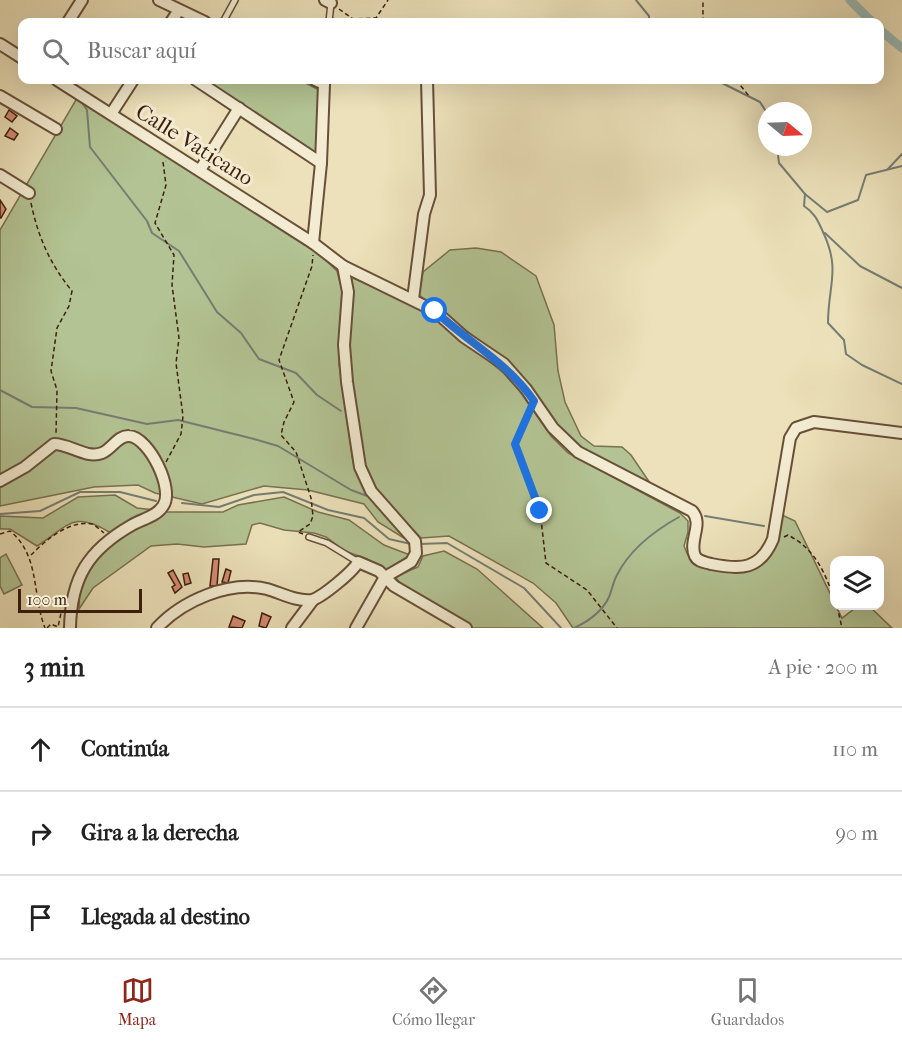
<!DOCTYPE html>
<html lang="es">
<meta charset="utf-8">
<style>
:root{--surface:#fff;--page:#f6f6f6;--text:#222;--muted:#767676;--line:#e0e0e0;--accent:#8f2418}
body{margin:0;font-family:"IM FELL French Canon",serif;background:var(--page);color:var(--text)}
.controls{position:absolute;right:18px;bottom:18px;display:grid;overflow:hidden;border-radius:12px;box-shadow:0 6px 24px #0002}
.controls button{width:54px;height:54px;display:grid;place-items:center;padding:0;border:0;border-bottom:2px solid var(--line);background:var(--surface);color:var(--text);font:30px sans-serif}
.compass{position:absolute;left:758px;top:102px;width:54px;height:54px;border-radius:50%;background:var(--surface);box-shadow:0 6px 24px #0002;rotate:109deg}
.scale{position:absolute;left:18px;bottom:15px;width:124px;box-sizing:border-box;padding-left:6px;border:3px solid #3c1f0d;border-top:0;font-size:16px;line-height:21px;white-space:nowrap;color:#3c1f0d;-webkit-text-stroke:4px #f3ecd2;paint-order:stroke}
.stop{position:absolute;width:18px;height:18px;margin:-14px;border:4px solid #1a73e8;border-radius:50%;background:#fff}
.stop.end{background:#1a73e8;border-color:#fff;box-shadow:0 2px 6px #0008}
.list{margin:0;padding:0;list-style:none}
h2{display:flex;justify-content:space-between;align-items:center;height:78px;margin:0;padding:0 24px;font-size:26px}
h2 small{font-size:20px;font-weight:400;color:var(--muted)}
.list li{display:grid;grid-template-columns:39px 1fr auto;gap:18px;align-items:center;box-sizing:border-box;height:84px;padding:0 24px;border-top:2px solid var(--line)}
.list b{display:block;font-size:22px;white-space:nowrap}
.list em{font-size:20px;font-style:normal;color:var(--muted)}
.icon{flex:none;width:33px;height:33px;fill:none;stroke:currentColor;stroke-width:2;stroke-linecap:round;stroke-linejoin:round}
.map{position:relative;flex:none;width:902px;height:628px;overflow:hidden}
.search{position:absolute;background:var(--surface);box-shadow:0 6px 24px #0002;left:18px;right:18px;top:18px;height:66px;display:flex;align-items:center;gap:15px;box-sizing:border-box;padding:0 21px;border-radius:12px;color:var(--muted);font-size:22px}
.sheet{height:330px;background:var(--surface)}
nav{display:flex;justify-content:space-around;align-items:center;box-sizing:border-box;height:84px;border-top:2px solid var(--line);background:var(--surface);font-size:16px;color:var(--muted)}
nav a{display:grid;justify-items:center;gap:3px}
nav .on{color:var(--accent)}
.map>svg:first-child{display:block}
.green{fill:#b3c393;stroke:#787150;stroke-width:1.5}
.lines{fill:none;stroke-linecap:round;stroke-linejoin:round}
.stream{stroke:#757d74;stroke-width:2}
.canal{stroke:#9bbcb8;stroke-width:9}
.building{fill:#d58c74;stroke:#3c1f0d;stroke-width:1.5}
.lane-casing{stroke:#685038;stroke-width:8}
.street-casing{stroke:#685038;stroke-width:14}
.path{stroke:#3c1f0d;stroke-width:1.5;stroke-dasharray:4.5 3;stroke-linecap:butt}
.lane{stroke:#f3ecd2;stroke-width:5}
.street{stroke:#f3ecd2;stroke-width:10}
.route{stroke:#1a73e8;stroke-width:8}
.labels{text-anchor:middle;stroke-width:6;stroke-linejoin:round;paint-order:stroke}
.street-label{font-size:22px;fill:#3c1f0d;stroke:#f3ecd2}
</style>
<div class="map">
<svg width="902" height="628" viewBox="0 0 902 628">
<rect width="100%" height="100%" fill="#ece1ba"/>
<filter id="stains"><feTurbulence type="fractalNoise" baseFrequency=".00333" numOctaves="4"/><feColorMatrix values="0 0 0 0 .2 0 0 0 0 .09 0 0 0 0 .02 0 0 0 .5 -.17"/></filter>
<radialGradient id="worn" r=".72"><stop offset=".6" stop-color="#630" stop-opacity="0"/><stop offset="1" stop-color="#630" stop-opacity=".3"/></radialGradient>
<g class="green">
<polygon points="203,80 300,80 319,90 317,154"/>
<polygon points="77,98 319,254 337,271 342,290 339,364 353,462 365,491 407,540 378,522 364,504 308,490 264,486 202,504 155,493 138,485 94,487 0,506 0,230"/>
<polygon points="476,248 501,252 536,276 554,325 558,371 565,402 581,436 594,446 622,447 631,455 652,486 582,448 555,424 512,365 419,295 423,272 450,250"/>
<path d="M348 276 421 307 453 332 512 380 551 436 568 453 680 513 688 521V532L684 546C686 550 687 555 690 558 704 576 753 576 767 558 774 549 775 525 778 513L795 521 842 618 858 606H869L892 628H573L556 603 533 583 449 536 421 538 378 492 363 462 349 358 353 292Z"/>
<path d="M115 495 137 508 155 510 111 533C73 510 70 525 37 546L10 529H0V516L43 518 78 497Z"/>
<polygon points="284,497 318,512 349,520 384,545 410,555 385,571 367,559 345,551 326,537 314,533 284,530 260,523 252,525 246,544 204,547 177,544 151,546 93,588 79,609 80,583 93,561 127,533 156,520 166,512 223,512 238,505"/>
<polygon points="444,551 477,569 543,628 473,628 402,585 395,577 418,567 423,556"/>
<polygon points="6,554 22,585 4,594 0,586 0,558"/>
</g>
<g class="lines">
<g class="stream">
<polyline points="636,0 649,16 649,22"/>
<polyline points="716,80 760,102 767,113"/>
<polyline points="81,101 87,110 90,147 147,221 152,233 179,251 217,312 241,333 259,359 296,373 317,395 341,411"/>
<polyline points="777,147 779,163 805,194 827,212 858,200 866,175 902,166"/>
<polyline points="888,169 902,154"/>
<path d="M805 194 804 206C815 213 818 221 823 232 841 270 828 285 828 323L844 340 846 354 862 365 902 384"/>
<polyline points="825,233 860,266 902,288"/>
<polyline points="0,390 32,407 76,408 147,424 178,420 254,439 278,446 351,490 370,497"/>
<polyline points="182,503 219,507 254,495 283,492 328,510 364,518 389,539 411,544"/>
<polyline points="0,514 40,511 80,492 120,492 156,501"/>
<polyline points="705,516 764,526"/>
<polyline points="420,544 447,543 524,588 561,628"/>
<path d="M574 628C587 622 602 612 609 597 612 590 613 582 617 575 630 549 654 531 679 517"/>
</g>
<g class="canal">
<polyline points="850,0 872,22"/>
<polyline points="880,30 902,48"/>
</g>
</g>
<g class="building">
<polygon points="9,110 17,116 12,122 5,117"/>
<polygon points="10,128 18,134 14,140 5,136"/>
<polygon points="0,200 6,209 1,218 0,218"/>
<polygon points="213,559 219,559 217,586 210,586"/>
<polygon points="226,569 231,571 228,583 222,582"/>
<polygon points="173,570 182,587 175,593 172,587 175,585 168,573"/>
<polygon points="188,573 191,583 185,585 183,574"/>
<polygon points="262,613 271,617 266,628 259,626"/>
<polygon points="233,616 245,621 242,628 229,627"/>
</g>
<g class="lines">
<g class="lane-casing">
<g id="lane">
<polyline points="223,22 235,0"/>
<polyline points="329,22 331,3"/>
<polyline points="309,537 327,543 358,562"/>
</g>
</g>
<g class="street-casing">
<g id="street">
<polyline points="159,0 205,22"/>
<polyline points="325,0 331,3"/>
<polyline points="68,22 82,0"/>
<polyline points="171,22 179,10"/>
<polyline points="0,44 22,58"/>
<path d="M57 80 313 243 343 266 435 311 464 337 504 364 526 389 553 428 578 452 692 511C704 524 688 541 695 556 698 562 705 562 711 564 741 570 760 570 773 539L790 438 796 428 814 422 902 433"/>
<polyline points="196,80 321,163"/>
<polyline points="0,96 56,129"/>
<polyline points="111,114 133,80"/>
<polyline points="200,170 239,108"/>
<polyline points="0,175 29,193"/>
<polyline points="313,243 321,163 324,84 315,80"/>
<polyline points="343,266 348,292 344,345 347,382 360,467 371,491 415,541 416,553 411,562 385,577 356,628"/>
<polyline points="413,299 424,214 430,195 427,80"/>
<path d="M0 481 25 467 54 444C70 444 86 459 102 453 112 449 118 435 129 436 149 437 175 490 163 506 156 517 142 519 132 525 88 550 71 578 70 628"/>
<path d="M157 628C182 601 229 580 267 589 281 593 297 602 312 600 322 597 353 572 358 562L379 571 394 586 466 628"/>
<polyline points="292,628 313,600"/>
</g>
</g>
<g class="path">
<polyline points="339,9 353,19 376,18 388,0"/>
<polyline points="703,22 703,0"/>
<polyline points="736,80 749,96"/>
<path d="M31 203C38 237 50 264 72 291L69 306 57 328 51 371 57 390 56 434"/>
<polyline points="530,413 515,444 540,511 546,563 587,590 617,628"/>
<polyline points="166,462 181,434 183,416 176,363 179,338 172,285 174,255 155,223 166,185 163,162 166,161"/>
<path d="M0 534 10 531C40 555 32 595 45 628"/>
<polyline points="303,534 298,532 310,524 313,516 311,498 296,452 281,435 284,422 294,402 279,360 312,266 313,255"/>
<path d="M784 537 788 535C815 549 825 572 834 599"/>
<path d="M31 555C47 539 69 520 93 524L104 533"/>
<polyline points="837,606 842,628"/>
<polyline points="47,628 51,624 58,627 61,613"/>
</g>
<use href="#lane" class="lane"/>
<use href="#street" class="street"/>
</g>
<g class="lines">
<path class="route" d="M435 311C469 343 507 362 534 401L515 444 540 511"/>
</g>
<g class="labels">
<g class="street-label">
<text transform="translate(195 144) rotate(32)" y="8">Calle Vaticano</text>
</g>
</g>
<rect width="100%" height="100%" filter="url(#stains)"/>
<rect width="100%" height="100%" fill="url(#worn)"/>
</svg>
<div class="controls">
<button><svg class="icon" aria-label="layers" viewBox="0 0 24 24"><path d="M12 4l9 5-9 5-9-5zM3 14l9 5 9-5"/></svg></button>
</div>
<svg class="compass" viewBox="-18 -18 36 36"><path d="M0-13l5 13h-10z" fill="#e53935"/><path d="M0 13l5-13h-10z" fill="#767676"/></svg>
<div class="scale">100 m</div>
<div class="stop" style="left:435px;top:311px"></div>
<div class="stop end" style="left:540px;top:511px"></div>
<div class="search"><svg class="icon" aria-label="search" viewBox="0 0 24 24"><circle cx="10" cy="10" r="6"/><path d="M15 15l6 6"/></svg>Buscar aquí</div>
</div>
<section class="sheet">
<h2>3 min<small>A pie · 200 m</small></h2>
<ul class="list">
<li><svg class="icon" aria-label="ahead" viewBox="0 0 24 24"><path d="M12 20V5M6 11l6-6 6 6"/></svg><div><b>Continúa</b></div><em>110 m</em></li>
<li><svg class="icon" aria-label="right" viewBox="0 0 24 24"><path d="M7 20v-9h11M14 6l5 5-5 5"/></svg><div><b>Gira a la derecha</b></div><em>90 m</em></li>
<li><svg class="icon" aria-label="arrive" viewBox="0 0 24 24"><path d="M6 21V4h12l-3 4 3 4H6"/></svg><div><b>Llegada al destino</b></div></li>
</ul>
</section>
<nav>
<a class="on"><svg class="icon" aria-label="map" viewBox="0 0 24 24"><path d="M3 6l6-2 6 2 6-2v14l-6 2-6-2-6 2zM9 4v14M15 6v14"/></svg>Mapa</a>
<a><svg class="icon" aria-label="directions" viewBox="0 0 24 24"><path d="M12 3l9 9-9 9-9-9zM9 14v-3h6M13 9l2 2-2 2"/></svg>Cómo llegar</a>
<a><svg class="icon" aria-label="saved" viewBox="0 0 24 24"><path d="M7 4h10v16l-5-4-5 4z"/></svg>Guardados</a>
</nav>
